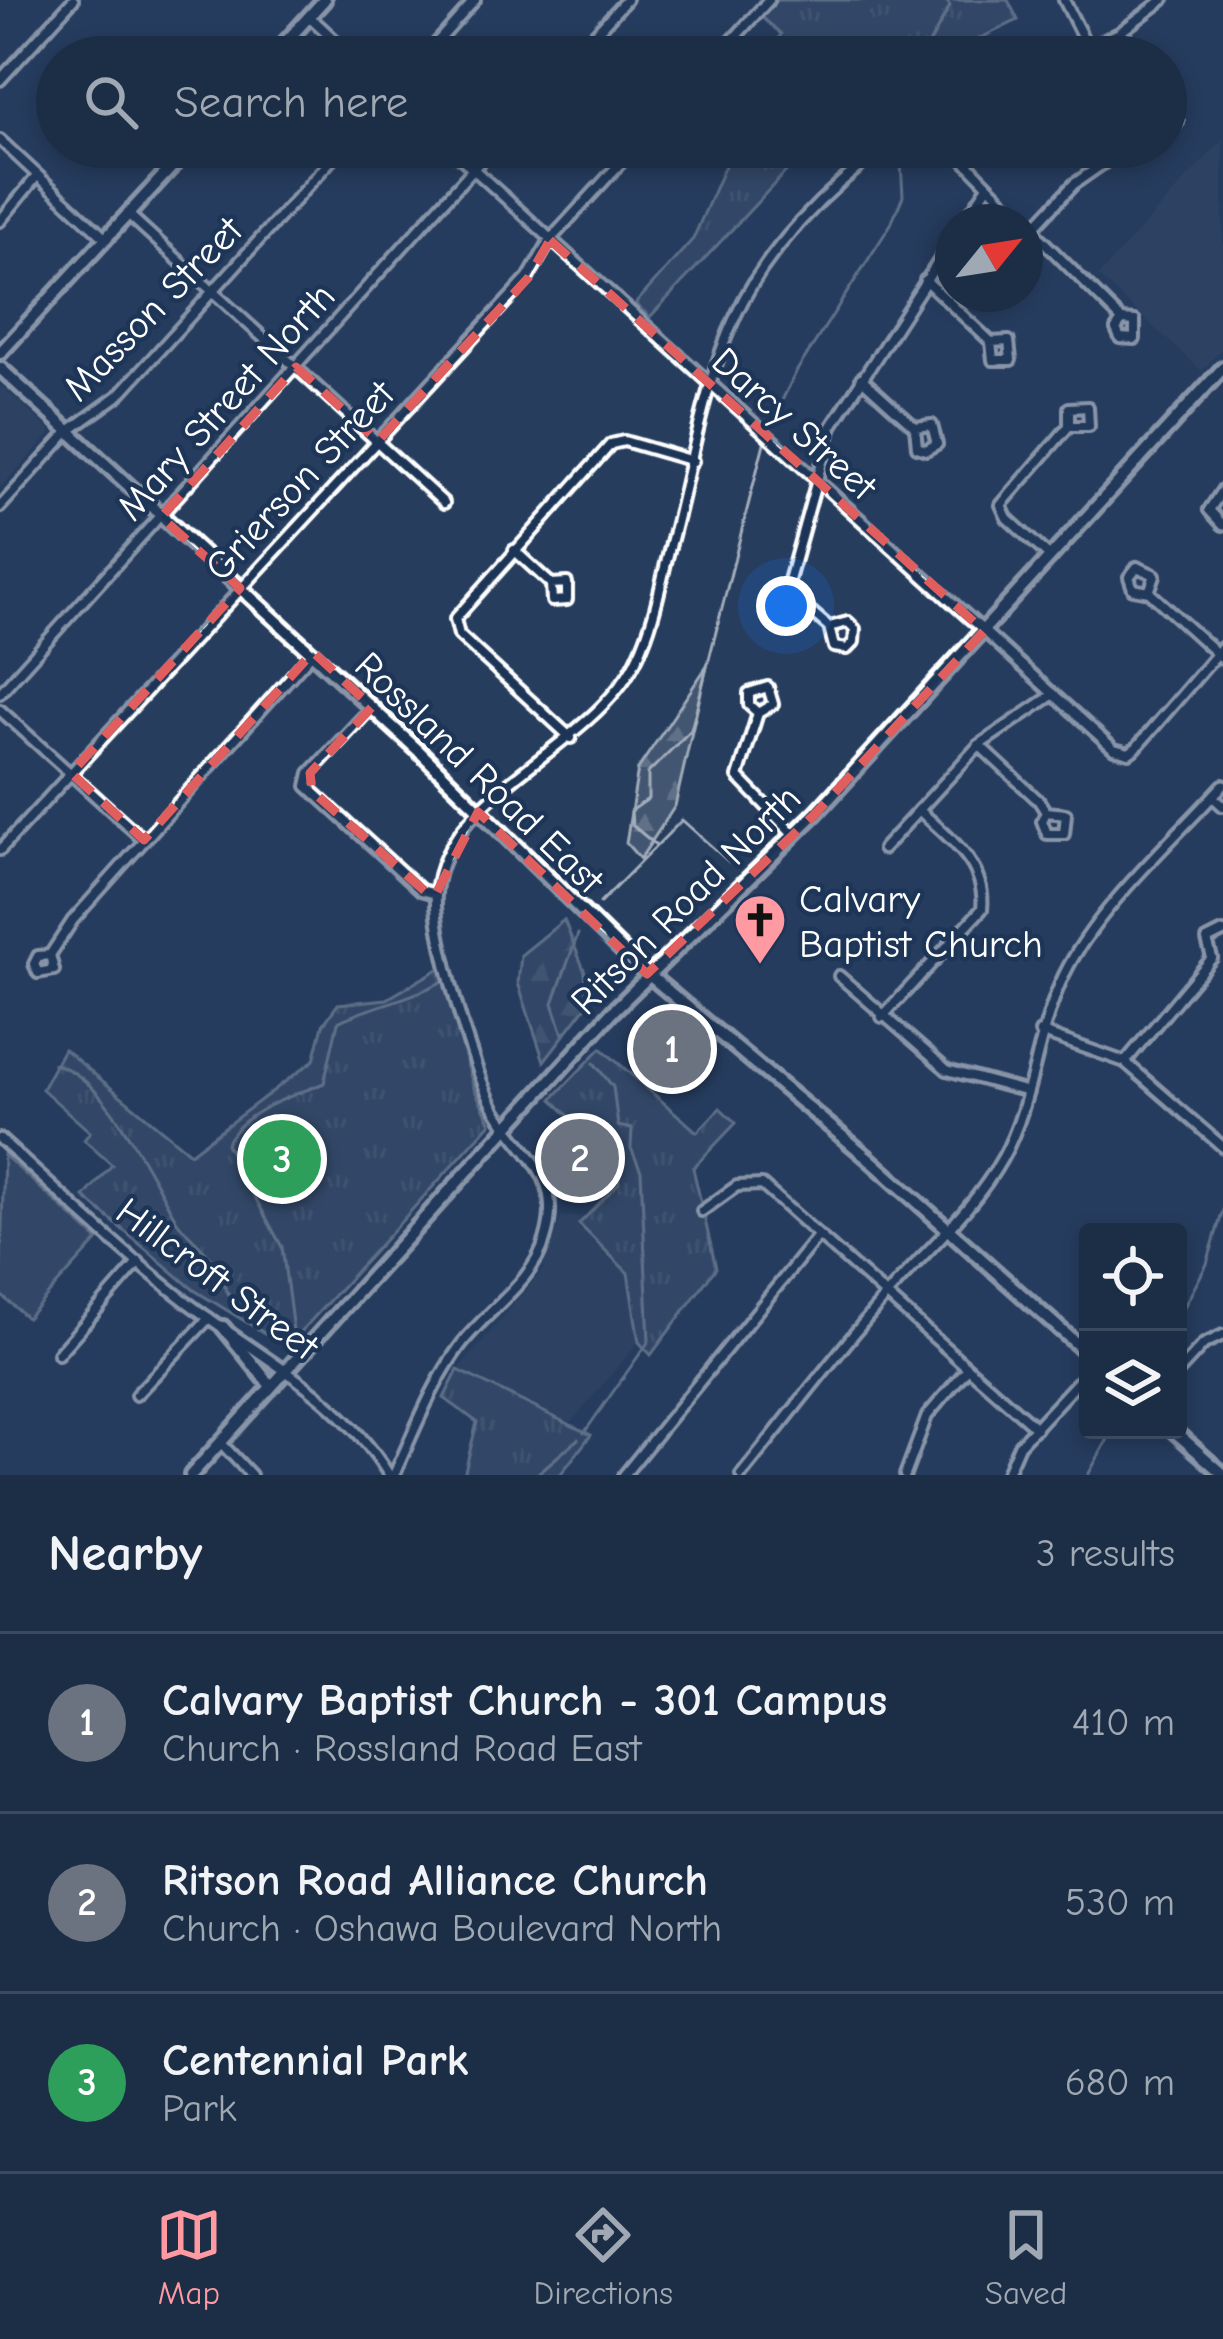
<!DOCTYPE html>
<meta charset="utf-8">
<style>
:root{--surface:#1c2e46;--page:#293a51;--text:#f1f3f6;--muted:#a0a8b3;--line:#3a4a5f;--accent:#ff9aa2}
body{margin:0;font-family:"Comic Neue",sans-serif;background:var(--page);color:var(--text)}
.controls{position:absolute;right:36px;bottom:36px;display:grid;overflow:hidden;border-radius:12px;box-shadow:0 6px 18px #0003}
.controls button{width:108px;height:108px;display:grid;place-items:center;padding:0;border:0;border-bottom:3px solid var(--line);background:var(--surface);color:var(--text);font:60px sans-serif}
.compass{position:absolute;left:935px;top:204px;width:108px;height:108px;border-radius:50%;background:var(--surface);box-shadow:0 6px 18px #0003;rotate:60deg}
.you{position:absolute;left:786px;top:606px;width:42px;height:42px;margin:-30px;border:9px solid #fff;border-radius:50%;background:#1a73e8;box-shadow:0 0 0 18px #1a73e833}
.badge{display:grid;place-items:center;width:78px;height:78px;border-radius:50%;background:var(--accent);color:#fff;font-size:39px;font-weight:700}
.pin{position:absolute;translate:-50% -50%;border:6px solid #fff;box-shadow:0 3px 12px #0006}
.list{margin:0;padding:0;list-style:none}
h2{display:flex;justify-content:space-between;align-items:center;height:156px;margin:0;padding:0 48px;font-size:51px}
h2 small{font-size:39px;font-weight:400;color:var(--muted)}
.list li{display:grid;grid-template-columns:78px 1fr auto;gap:36px;align-items:center;box-sizing:border-box;height:180px;padding:0 48px;border-top:3px solid var(--line)}
.list b{display:block;font-size:45px;white-space:nowrap}
.list p{margin:0;font-size:39px;white-space:nowrap;color:var(--muted)}
.list em{font-size:39px;font-style:normal;color:var(--muted)}
.icon{flex:none;width:66px;height:66px;fill:none;stroke:currentColor;stroke-width:2;stroke-linecap:round;stroke-linejoin:round}
.map{position:relative;flex:none;width:1223px;height:1475px;overflow:hidden}
.search{position:absolute;background:var(--surface);box-shadow:0 6px 18px #0003;left:36px;right:36px;top:36px;height:132px;display:flex;align-items:center;gap:30px;box-sizing:border-box;padding:0 42px;border-radius:66px;color:var(--muted);font-size:45px}
.sheet{height:696px;background:var(--surface)}
nav{display:flex;justify-content:space-around;align-items:center;box-sizing:border-box;height:168px;border-top:3px solid var(--line);background:var(--surface);font-size:33px;color:var(--muted)}
nav a{display:grid;justify-items:center;gap:6px}
nav .on{color:var(--accent)}
.map>svg:first-child{display:block}
.built{fill:#344a68}
.green{fill:#425672;stroke:#a0aab8;stroke-width:3}
.forest{fill:url(#forest-firs);stroke:#a0aab8;stroke-width:3}
.park{fill:url(#park-tufts);stroke:#a0aab8;stroke-width:3}
.lines{fill:none;stroke-linecap:round;stroke-linejoin:round}
.stream{stroke:#a4aebb;stroke-width:3}
.minor-casing{stroke:#fff;stroke-width:16}
.major-casing{stroke:#fff;stroke-width:20}
.minor{stroke:#1d3557;stroke-width:8}
.major{stroke:#1d3557;stroke-width:10}
.marked{fill:none;stroke:#e05e5e;stroke-width:9;stroke-dasharray:24 15;stroke-linejoin:round}
.labels{text-anchor:middle;stroke-width:9;stroke-linejoin:round;paint-order:stroke}
.street-label{font-size:39px;fill:#fff;stroke:#1d3557}
.poi-label{font-size:39px;fill:#fff;stroke:#1d3557;text-anchor:start}
</style>
<div class="map">
<svg width="1223" height="1475" viewBox="0 0 1223 1475">
<defs>
<pattern id="forest-firs" width="22" height="20" patternUnits="userSpaceOnUse" patternTransform="scale(3)"><rect width="22" height="20" fill="#425672"/><path d="M5 1l3.5 6h-7zM16 11l3.5 6h-7z" fill="#5e6f87"/></pattern>
<pattern id="park-tufts" width="24" height="20" patternUnits="userSpaceOnUse" patternTransform="scale(3)"><rect width="24" height="20" fill="#425672"/><path d="M3 7l-1-3M5 7V3M7 7l1-3M15 17l-1-3M17 17v-4M19 17l1-3" fill="none" stroke="#5e6f87"/></pattern>
</defs>
<rect width="100%" height="100%" fill="#263d5e"/>
<filter id="ink" filterUnits="userSpaceOnUse"><feTurbulence type="fractalNoise" baseFrequency=".00833" numOctaves="2"/><feDisplacementMap in="SourceGraphic" scale="24" xChannelSelector="R" yChannelSelector="G"/><feConvolveMatrix kernelMatrix="1 2 1 2 8 2 1 2 1" color-interpolation-filters="sRGB"/></filter>
<g filter="url(#ink)">
<g class="built">
<polygon points="1223,139 1223,347 1202,371 1098,276"/>
<polygon points="0,385 52,432 0,488"/>
<polygon points="562,1216 581,1217 635,1267 645,1334 568,1426 458,1370 542,1271"/>
</g>
<polygon class="green" points="4,1155 98,1240 27,1318 0,1294"/>
<g class="forest">
<polygon points="707,666 675,806 640,859 626,843 638,769"/>
<polygon points="564,920 585,972 588,1004 544,1061 518,983 521,955"/>
</g>
<g class="park">
<polygon points="777,0 1008,0 1018,20 964,46 968,57 771,57 781,34 762,17"/>
<polygon points="733,147 809,147 650,317 635,304 693,239"/>
<polygon points="440,968 474,1088 491,1123 287,1347 194,1290 84,1197 112,1165 84,1140 90,1132 42,1089 64,1049 190,1153 314,1060 323,1025 338,1004 387,999"/>
<polygon points="601,1048 697,1132 720,1108 736,1123 693,1168 716,1268 651,1355 639,1342 628,1273 579,1224 619,1183 619,1166 552,1099"/>
<polygon points="458,1370 591,1435 560,1475 464,1475 477,1422 444,1398"/>
</g>
<g class="lines">
<g class="stream">
<polyline points="922,57 950,6 946,0"/>
<polyline points="767,431 796,372 891,224 903,196 900,147"/>
<polyline points="656,845 632,825 631,811 648,799 648,773 691,730 764,443"/>
<polyline points="600,903 682,820 729,862"/>
<polyline points="563,1034 553,1003 578,934"/>
<path d="M53 1064C105 1073 151 1178 177 1221 186 1234 199 1243 209 1256 217 1268 223 1284 230 1297"/>
<polyline points="1178,1318 1207,1264 1223,1210"/>
<path d="M294 1338 282 1247 226 1144C243 1110 291 1097 324 1083L338 1022C372 1005 407 1001 441 982"/>
<polyline points="584,1433 649,1341 641,1171 631,1148 632,1129 618,1126 613,1087 594,1063"/>
<polyline points="536,1475 578,1439"/>
<polyline points="1088,1475 1113,1430"/>
</g>
<g class="minor-casing">
<g id="minor">
<polyline points="1064,0 1088,48"/>
<polyline points="309,16 353,57"/>
<polyline points="424,57 475,0"/>
<polyline points="574,57 626,0"/>
<polyline points="717,57 769,0"/>
<polyline points="1069,57 1119,33 1163,0"/>
<polyline points="0,80 73,0"/>
<polyline points="1166,107 1178,122 1166,133"/>
<polyline points="0,140 106,239"/>
<polyline points="449,147 1114,749 1129,753 1136,748 1223,647"/>
<polyline points="951,147 1024,222"/>
<polyline points="129,215 444,503"/>
<polyline points="0,221 37,176"/>
<polyline points="964,222 986,189"/>
<polyline points="1025,223 1122,320 1135,321 1135,339 1120,338 1116,329 1122,320"/>
<polyline points="1032,229 1074,184 1127,147"/>
<polyline points="925,280 991,342 1009,341 1011,360 993,360 991,342"/>
<polyline points="861,378 915,427 917,447 926,450 937,444 932,425 915,427"/>
<polyline points="1223,489 1209,510 1223,525"/>
<polyline points="0,507 69,431 119,395 343,147"/>
<polyline points="514,550 551,584 552,601 567,600 567,583 551,584"/>
<polyline points="1050,557 1007,518 1001,505 1069,426 1069,408 1088,407 1089,426 1069,426"/>
<polyline points="1149,592 1155,575 1137,567 1129,577 1133,589 1149,592 1223,659"/>
<polyline points="829,627 848,622 855,629 854,642 847,649 834,647 829,627 792,595 788,584 832,426 953,239"/>
<polyline points="0,693 493,147"/>
<polyline points="372,707 310,773 307,786 421,890 436,894"/>
<polyline points="0,710 144,840"/>
<polyline points="758,713 749,705 749,693 768,687 773,704 758,713 738,777 793,834"/>
<polyline points="571,738 459,635 455,619 611,444 624,441 693,461"/>
<polyline points="979,745 1039,801 1046,812 1042,821 1047,834 1064,834 1066,814 1046,812"/>
<polyline points="1213,797 1223,806"/>
<polyline points="883,849 979,745 1054,694"/>
<polyline points="0,850 528,278 550,240 635,147"/>
<polyline points="50,955 54,970 38,973 34,964 38,956 50,955 73,920 312,653"/>
<polyline points="1212,958 1207,940 1223,932"/>
<polyline points="839,976 947,1070 1028,1092"/>
<path d="M882 1017 982 909C987 864 949 838 919 810"/>
<polyline points="1040,1032 1125,1062 1223,1147"/>
<polyline points="1125,1062 1212,958"/>
<path d="M0 1139C61 1194 122 1253 188 1303 261 1358 339 1394 389 1475"/>
<polyline points="702,1211 737,1186 762,1185 1036,1428"/>
<polyline points="58,1354 139,1262"/>
<polyline points="1178,1372 1204,1344 1223,1335"/>
<polyline points="136,1395 209,1318"/>
<polyline points="221,1443 251,1475"/>
<path d="M394 1475C414 1432 432 1384 460 1346 486 1311 533 1282 545 1240 566 1171 518 1154 492 1104 472 1066 433 935 436 893 444 790 597 748 638 656 655 621 661 580 671 543 691 469 703 384 736 315 765 251 828 187 886 147"/>
<polyline points="624,1475 818,1236"/>
<path d="M741 1475C789 1416 835 1355 885 1297 925 1251 973 1211 1003 1157 1034 1100 1036 1033 1064 975 1096 909 1173 840 1223 785"/>
<polyline points="905,1475 927,1416 968,1368"/>
<polyline points="1006,1475 1019,1445 1088,1371"/>
</g>
</g>
<g class="major-casing">
<g id="major">
<polyline points="272,57 324,0"/>
<polyline points="0,353 190,147"/>
<polyline points="0,368 420,752 637,965 867,1157 1088,1354"/>
<polyline points="223,1327 271,1386"/>
<polyline points="1173,1430 1223,1474"/>
<polyline points="191,1475 614,1010 816,813 1223,368"/>
</g>
</g>
<use href="#minor" class="minor"/>
<use href="#major" class="major"/>
</g>
</g>
<path d="M0 0H1223V1475H0ZM550 240 984 631 816 813 647 974 478 812 436 894 427 893 312 791 310 773 372 707 313 652 144 840 71 773 240 588 161 517 296 367 378 441 528 278Z" fill="#263d5e" fill-opacity=".55" fill-rule="evenodd"/>
<path class="marked" d="M550 240 984 631 816 813 647 974 478 812 436 894 427 893 312 791 310 773 372 707 313 652 144 840 71 773 240 588 161 517 296 367 378 441 528 278Z"/>
<defs>
<g id="church-pin" transform="scale(2.7)"><path d="M0 17L-7.5 6A9.5 9.5 0 1 1 7.5 6Z" fill="#ff9aa2" stroke="#1d3557"/><path d="M-1.2-6h2.4v3.5h3.3v2.4h-3.3V6h-2.4V-.1h-3.3v-2.4h3.3Z" fill="#111"/></g>
</defs>
<g fill-rule="evenodd">
<use href="#church-pin" x="760" y="920"/>
</g>
<g class="labels">
<g class="street-label">
<text transform="translate(152 308) rotate(-46)" y="14">Masson Street</text>
<text transform="translate(225 401) rotate(-48)" y="14">Mary Street North</text>
<text transform="translate(795 423) rotate(42)" y="14">Darcy Street</text>
<text transform="translate(299 480) rotate(-47)" y="14">Grierson Street</text>
<text transform="translate(480 772) rotate(44)" y="14">Rossland Road East</text>
<text transform="translate(685 899) rotate(-45)" y="14">Ritson Road North</text>
<text transform="translate(218 1278) rotate(37)" y="14">Hillcroft Street</text>
</g>
<g class="poi-label">
<text x="799" y="912">Calvary<tspan x="799" dy="45">Baptist Church</tspan></text>
</g>
</g>
</svg>
<div class="controls">
<button><svg class="icon" aria-label="locate" viewBox="0 0 24 24"><circle cx="12" cy="12" r="6"/><path d="M12 2v4M12 18v4M2 12h4M18 12h4"/></svg></button>
<button><svg class="icon" aria-label="layers" viewBox="0 0 24 24"><path d="M12 4l9 5-9 5-9-5zM3 14l9 5 9-5"/></svg></button>
</div>
<svg class="compass" viewBox="-18 -18 36 36"><path d="M0-13l5 13h-10z" fill="#e53935"/><path d="M0 13l5-13h-10z" fill="#a0a8b3"/></svg>
<div class="you"></div>
<div class="pin badge" style="left:672px;top:1049px;background:#6b7280">1</div>
<div class="pin badge" style="left:580px;top:1158px;background:#6b7280">2</div>
<div class="pin badge" style="left:282px;top:1159px;background:#2e9e5b">3</div>
<div class="search"><svg class="icon" aria-label="search" viewBox="0 0 24 24"><circle cx="10" cy="10" r="6"/><path d="M15 15l6 6"/></svg>Search here</div>
</div>
<section class="sheet">
<h2>Nearby<small>3 results</small></h2>
<ul class="list">
<li><span class="badge" style="background:#6b7280">1</span><div><b>Calvary Baptist Church - 301 Campus</b><p>Church · Rossland Road East</p></div><em>410 m</em></li>
<li><span class="badge" style="background:#6b7280">2</span><div><b>Ritson Road Alliance Church</b><p>Church · Oshawa Boulevard North</p></div><em>530 m</em></li>
<li><span class="badge" style="background:#2e9e5b">3</span><div><b>Centennial Park</b><p>Park</p></div><em>680 m</em></li>
</ul>
</section>
<nav>
<a class="on"><svg class="icon" aria-label="map" viewBox="0 0 24 24"><path d="M3 6l6-2 6 2 6-2v14l-6 2-6-2-6 2zM9 4v14M15 6v14"/></svg>Map</a>
<a><svg class="icon" aria-label="directions" viewBox="0 0 24 24"><path d="M12 3l9 9-9 9-9-9zM9 14v-3h6M13 9l2 2-2 2"/></svg>Directions</a>
<a><svg class="icon" aria-label="saved" viewBox="0 0 24 24"><path d="M7 4h10v16l-5-4-5 4z"/></svg>Saved</a>
</nav>
